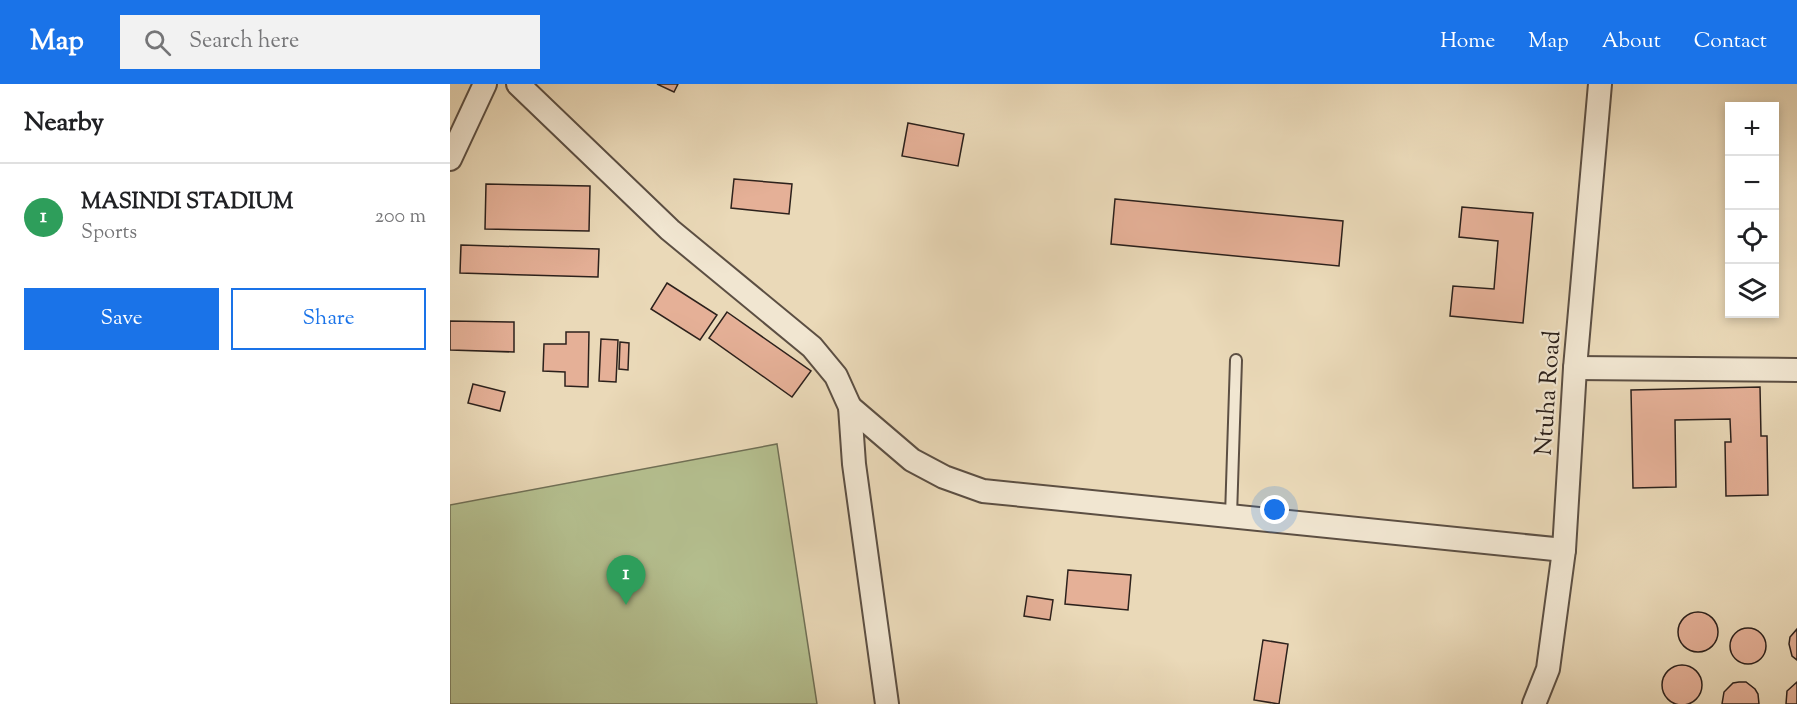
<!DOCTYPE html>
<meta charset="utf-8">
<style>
:root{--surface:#fff;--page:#f2f2f2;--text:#202124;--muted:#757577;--line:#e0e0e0;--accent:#1a73e8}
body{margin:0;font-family:"Sorts Mill Goudy",serif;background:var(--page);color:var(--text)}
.controls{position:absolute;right:18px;top:18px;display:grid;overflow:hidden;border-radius:0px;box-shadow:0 3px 9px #0003}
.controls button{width:54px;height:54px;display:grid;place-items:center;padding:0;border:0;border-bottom:2px solid var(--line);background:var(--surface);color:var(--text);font:30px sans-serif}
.you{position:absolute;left:825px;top:426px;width:21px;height:21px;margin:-15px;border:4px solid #fff;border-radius:50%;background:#1a73e8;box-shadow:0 0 0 9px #1a73e833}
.badge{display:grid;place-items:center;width:39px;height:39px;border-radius:50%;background:var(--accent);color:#fff;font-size:20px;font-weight:700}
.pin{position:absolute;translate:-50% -50px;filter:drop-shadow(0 2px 3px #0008)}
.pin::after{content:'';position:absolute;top:32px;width:21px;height:18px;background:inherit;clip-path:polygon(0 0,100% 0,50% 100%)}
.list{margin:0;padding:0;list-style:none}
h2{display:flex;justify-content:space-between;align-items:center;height:78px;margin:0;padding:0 24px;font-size:26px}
h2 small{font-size:20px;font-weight:400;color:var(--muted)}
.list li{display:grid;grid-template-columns:39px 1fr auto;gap:18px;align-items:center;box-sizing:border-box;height:108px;padding:0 24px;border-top:2px solid var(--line)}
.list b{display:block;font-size:22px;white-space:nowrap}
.list p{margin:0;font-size:20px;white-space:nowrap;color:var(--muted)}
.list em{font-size:20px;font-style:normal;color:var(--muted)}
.actions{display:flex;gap:12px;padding:18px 24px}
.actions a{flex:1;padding:14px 0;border:2px solid var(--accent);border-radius:0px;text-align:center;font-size:21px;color:var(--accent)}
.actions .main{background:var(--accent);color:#fff}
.icon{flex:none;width:33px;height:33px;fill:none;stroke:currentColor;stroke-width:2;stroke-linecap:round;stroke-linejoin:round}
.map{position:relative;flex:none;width:1347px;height:620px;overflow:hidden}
header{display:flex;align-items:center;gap:36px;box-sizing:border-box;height:84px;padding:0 30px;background:var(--accent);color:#fff}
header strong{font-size:28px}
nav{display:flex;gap:33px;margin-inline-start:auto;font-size:21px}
.search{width:420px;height:54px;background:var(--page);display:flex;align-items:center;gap:15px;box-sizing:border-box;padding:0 21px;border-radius:0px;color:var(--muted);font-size:22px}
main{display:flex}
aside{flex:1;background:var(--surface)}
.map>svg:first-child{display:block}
.green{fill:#b5c090;stroke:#707056;stroke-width:1.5}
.building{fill:#e5b097;stroke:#2c211c;stroke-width:1.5}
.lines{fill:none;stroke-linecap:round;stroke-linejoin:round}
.lane-casing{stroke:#5c4f43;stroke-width:14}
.street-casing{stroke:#5c4f43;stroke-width:26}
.lane{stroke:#f1e6d1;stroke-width:10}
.street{stroke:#f1e6d1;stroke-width:22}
.labels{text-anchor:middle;stroke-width:4.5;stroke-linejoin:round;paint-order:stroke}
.street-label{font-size:24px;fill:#2c211c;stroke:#f1e6d1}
</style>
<header>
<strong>Map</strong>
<div class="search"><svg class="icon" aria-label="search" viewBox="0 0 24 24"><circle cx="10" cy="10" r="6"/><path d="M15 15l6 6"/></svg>Search here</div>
<nav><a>Home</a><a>Map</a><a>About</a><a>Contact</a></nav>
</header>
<main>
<aside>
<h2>Nearby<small></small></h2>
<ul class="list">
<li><span class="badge" style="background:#2e9e5b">1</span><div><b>MASINDI STADIUM</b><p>Sports</p></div><em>200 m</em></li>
</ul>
<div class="actions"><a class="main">Save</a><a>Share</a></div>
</aside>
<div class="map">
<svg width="1347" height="620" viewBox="0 0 1347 620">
<rect width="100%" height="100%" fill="#ead9b8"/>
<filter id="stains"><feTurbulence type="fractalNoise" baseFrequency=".00333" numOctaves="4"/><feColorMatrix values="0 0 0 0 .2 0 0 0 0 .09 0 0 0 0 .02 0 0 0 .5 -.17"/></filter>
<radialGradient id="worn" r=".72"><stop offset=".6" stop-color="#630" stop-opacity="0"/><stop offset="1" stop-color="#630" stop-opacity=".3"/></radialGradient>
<polygon class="green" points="327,360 367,620 0,620 0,421"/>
<g class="building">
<polygon points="207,0 228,0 224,8"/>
<polygon points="458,39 514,50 508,82 452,72"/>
<polygon points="284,95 342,100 339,130 281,124"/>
<polygon points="36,100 140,102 139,147 35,145"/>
<polygon points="665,115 893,137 889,182 661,160"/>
<polygon points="1012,123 1083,129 1073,239 1000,232 1003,202 1044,205 1048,157 1009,153"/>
<polygon points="11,161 149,165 148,193 10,189"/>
<polygon points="217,199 267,231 250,256 201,225"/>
<polygon points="277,228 361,287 342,313 259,254"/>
<polygon points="0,237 64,238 64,268 0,266"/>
<polygon points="116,248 139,248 138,303 115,302 115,288 93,287 94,260 116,260"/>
<polygon points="151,255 168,256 166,298 149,297"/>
<polygon points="170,258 179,259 178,286 169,285"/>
<polygon points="23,300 55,308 50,327 18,319"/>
<polygon points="1310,303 1311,352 1317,352 1318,411 1276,412 1275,358 1281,358 1280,335 1225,336 1226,403 1183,404 1181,306"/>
<polygon points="618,486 681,491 678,526 615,520"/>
<polygon points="577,512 603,516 600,536 574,532"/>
<circle cx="1248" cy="548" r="20"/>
<circle cx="1298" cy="562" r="18"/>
<polygon points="1347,545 1347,576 1342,572 1339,560 1340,553"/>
<polygon points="813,556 838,560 829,620 804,616"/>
<circle cx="1232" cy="601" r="20"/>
<polygon points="1289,598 1296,598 1305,605 1308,610 1309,620 1272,620 1274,608 1283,599"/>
<polygon points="1347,598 1347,620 1336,620 1337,607"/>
</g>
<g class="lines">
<g class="lane-casing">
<polyline id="lane" points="781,432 786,276"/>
</g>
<g class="street-casing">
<g id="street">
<polyline points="68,0 220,146 362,263 386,292 400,323 404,380 437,620"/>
<polyline points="0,75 35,0"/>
<polyline points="1125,284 1347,286"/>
<polyline points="400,323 462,376 494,393 533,407 1114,466"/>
<polyline points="1084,620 1098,585 1114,466 1125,284 1150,0"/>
</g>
</g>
<use href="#lane" class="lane"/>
<use href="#street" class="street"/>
</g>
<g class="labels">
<g class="street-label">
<text transform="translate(1097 309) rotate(-86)" y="8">Ntuha Road</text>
</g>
</g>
<rect width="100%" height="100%" filter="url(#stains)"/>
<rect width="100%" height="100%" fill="url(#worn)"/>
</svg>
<div class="controls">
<button>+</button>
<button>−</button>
<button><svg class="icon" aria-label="locate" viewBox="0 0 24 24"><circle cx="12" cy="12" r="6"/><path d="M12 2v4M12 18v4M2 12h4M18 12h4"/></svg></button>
<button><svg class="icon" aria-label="layers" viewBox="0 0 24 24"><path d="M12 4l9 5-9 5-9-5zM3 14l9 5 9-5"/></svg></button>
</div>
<div class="you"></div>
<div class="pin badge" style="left:176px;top:521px;background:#2e9e5b">1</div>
</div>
</main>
